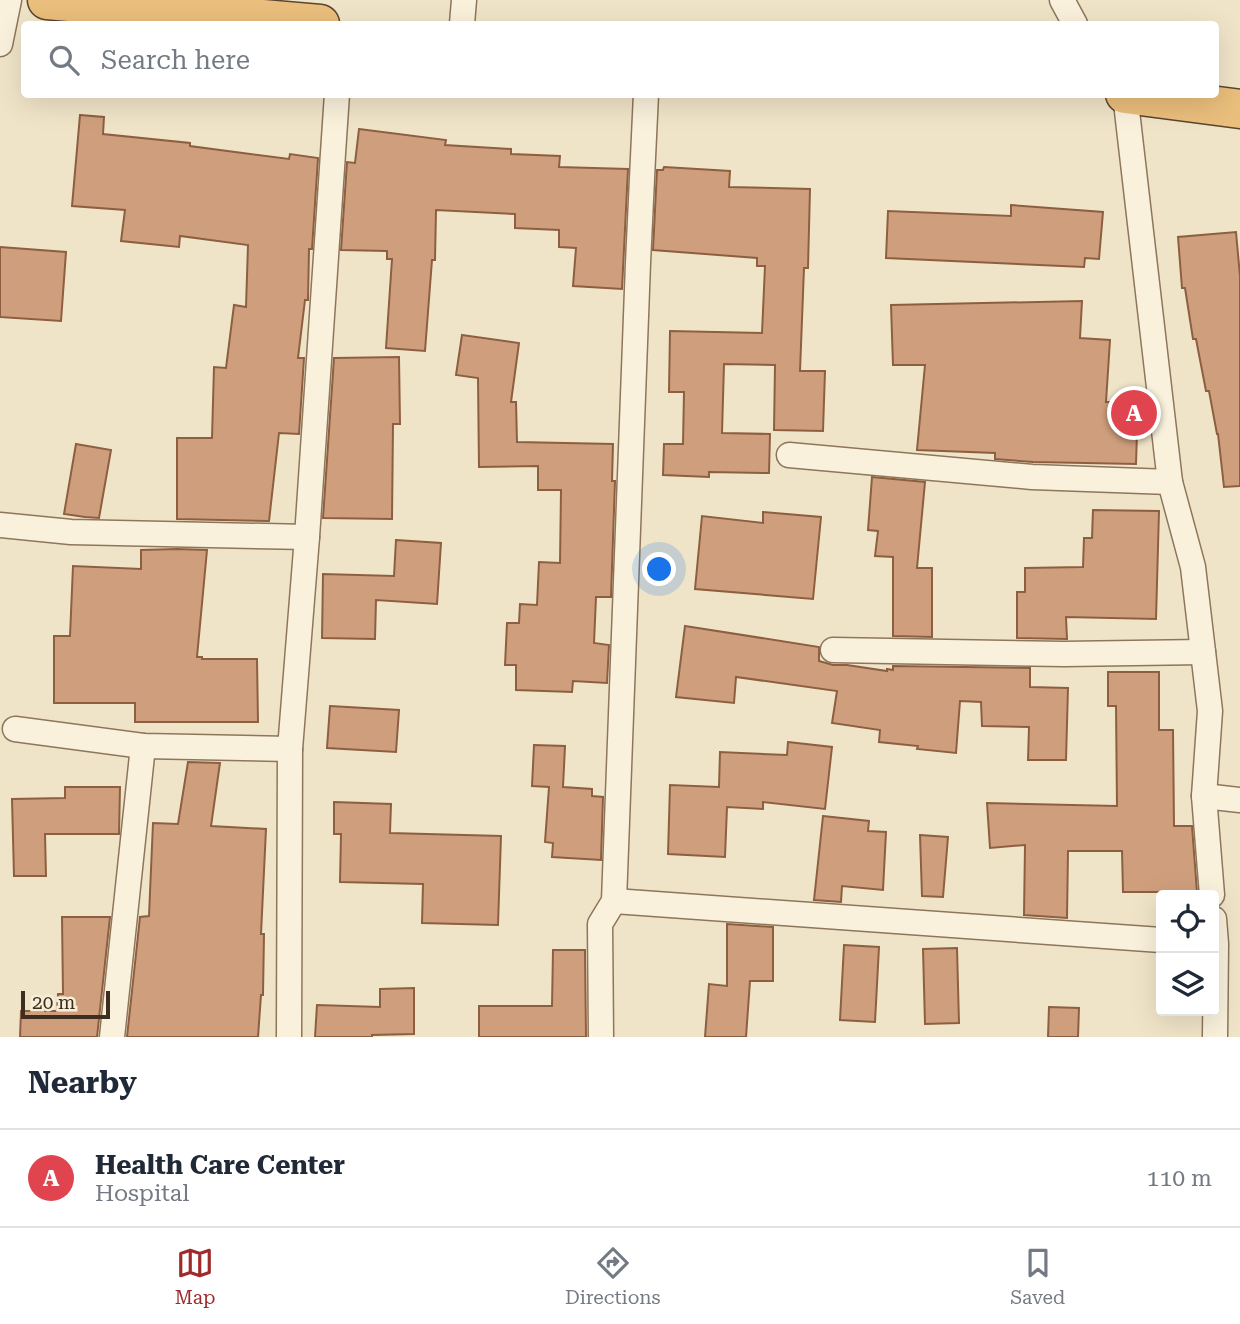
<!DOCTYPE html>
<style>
:root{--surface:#fff;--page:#f6f6f7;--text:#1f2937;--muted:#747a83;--line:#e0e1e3;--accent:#9e2a2b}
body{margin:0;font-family:"Roboto Serif",serif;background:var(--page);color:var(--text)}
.controls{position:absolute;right:21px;bottom:21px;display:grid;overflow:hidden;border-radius:7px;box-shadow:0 7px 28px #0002}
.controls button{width:63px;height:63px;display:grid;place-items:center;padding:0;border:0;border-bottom:2px solid var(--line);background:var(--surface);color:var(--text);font:35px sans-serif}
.scale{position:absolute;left:21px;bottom:18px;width:89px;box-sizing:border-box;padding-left:7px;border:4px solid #3d2e20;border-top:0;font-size:19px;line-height:24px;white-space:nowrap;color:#3d2e20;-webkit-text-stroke:5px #f7eed8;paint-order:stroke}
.you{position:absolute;left:660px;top:570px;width:24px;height:24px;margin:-18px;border:5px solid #fff;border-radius:50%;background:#1a73e8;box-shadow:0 0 0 10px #1a73e833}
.badge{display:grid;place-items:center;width:46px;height:46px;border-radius:50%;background:var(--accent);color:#fff;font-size:23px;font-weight:700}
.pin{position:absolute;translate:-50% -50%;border:4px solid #fff;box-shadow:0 2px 7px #0006}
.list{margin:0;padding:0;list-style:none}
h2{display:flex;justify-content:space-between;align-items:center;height:91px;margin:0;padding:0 28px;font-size:30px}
h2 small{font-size:23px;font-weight:400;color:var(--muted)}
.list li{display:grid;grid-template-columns:46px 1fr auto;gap:21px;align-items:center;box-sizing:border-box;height:98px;padding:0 28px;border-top:2px solid var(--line)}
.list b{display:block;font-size:26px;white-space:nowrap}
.list p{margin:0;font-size:23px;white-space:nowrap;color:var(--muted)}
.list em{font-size:23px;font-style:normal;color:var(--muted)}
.icon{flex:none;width:38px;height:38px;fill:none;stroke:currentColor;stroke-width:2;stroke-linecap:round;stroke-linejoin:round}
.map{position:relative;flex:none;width:1240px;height:1037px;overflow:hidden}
.search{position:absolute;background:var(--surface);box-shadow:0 7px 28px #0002;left:21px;right:21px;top:21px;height:77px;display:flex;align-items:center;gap:18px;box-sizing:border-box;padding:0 24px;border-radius:7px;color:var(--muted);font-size:26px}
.sheet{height:189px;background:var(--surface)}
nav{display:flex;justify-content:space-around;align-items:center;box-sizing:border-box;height:98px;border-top:2px solid var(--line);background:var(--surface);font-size:19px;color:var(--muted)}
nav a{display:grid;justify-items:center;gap:4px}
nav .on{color:var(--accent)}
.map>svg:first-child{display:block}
.building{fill:#cf9f7d;stroke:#8d5f41;stroke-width:2}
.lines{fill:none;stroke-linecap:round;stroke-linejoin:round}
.minor-casing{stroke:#8d765c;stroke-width:27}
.trunk-casing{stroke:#5b4430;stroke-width:41}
.minor{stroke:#faf1dc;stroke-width:24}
.trunk{stroke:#eabe7c;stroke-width:38}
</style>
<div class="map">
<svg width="1240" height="1037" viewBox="0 0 1240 1037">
<rect width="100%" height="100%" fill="#f0e4c8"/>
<g class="building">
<polygon points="80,115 104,117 103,134 190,143 190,146 289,159 290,154 318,158 312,249 309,249 308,300 305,300 298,358 304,358 299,434 279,433 269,521 177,519 177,438 212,438 214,367 226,368 234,305 246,307 248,245 180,236 179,247 121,241 125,210 72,206"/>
<polygon points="359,129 446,140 445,145 511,149 511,154 560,156 559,167 628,169 622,289 573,286 576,248 559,247 559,230 515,228 515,214 436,210 435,260 432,260 425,351 386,348 392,259 387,259 387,251 341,250 347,162 355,163"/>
<polygon points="664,167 730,171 729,187 810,189 808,268 804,268 800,371 825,371 823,431 774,430 775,365 724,364 722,433 770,434 769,473 709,472 709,477 663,475 664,444 683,444 684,392 669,392 670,331 762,333 765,266 757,266 757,258 653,250 657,170 663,170"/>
<polygon points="1011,205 1103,212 1099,259 1085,258 1084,267 886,258 888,211 1011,216"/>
<polygon points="1236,232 1240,276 1240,486 1224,487 1218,434 1217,434 1209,391 1206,391 1196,339 1193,339 1185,288 1182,288 1178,237"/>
<polygon points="0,247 66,252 61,321 0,317"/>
<polygon points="1082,301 1080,338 1110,340 1106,402 1138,402 1136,464 1033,462 995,459 995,453 917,450 925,365 893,365 891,305"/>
<polygon points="462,335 519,343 511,402 516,402 517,442 613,444 612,481 615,481 611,597 596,597 594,643 609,645 607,683 573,681 572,692 516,690 516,665 505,665 507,623 519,623 520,604 537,605 539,562 560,563 561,490 538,490 538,466 479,467 478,378 456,375"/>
<polygon points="399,357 400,424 393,424 392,519 323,518 334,358"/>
<polygon points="76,444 111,450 99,518 85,517 64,514"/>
<polygon points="872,477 925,482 917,568 932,568 932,637 893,636 893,557 875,556 878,531 868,530"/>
<polygon points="1093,510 1159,511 1156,619 1066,617 1067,639 1017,638 1017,592 1025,592 1025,568 1083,567 1084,538 1092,538"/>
<polygon points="763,512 821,517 813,599 695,589 702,516 763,523"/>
<polygon points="396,540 441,543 437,604 376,600 375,639 322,638 323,574 394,576"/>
<polygon points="177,549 207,550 197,657 202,657 202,659 257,659 258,722 135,722 135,703 54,703 54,636 70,636 73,566 141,569 141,550"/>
<polygon points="685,626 819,647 819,661 833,665 847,665 887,671 887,669 893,670 893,666 1030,668 1030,687 1068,688 1066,760 1028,760 1029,727 982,726 981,702 960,701 956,753 917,749 918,746 879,742 880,730 832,723 837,691 736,677 734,703 676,697"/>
<polygon points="1108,672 1159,672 1159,730 1173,730 1174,826 1192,826 1197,892 1123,892 1122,851 1068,851 1067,918 1024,915 1025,845 990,848 987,803 1117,806 1116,706 1108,706"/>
<polygon points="330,706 399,710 396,752 327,748"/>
<polygon points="788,742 832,747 825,809 763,802 763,809 727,807 725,857 668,854 670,785 719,787 720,752 787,755"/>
<polygon points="534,745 565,746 563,787 592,789 592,796 603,797 601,860 552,857 553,843 545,842 549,787 532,786"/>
<polygon points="188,762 220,763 211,826 266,829 261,934 264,934 263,995 261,995 258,1037 127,1037 140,917 149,916 153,823 178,824"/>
<polygon points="65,787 120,787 119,834 45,834 46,876 14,876 12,799 65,798"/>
<polygon points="334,802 391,804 390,833 501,836 498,925 422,923 423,884 340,882 341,834 334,834"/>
<polygon points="823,816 869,821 868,831 886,832 883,890 842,886 841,902 814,900"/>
<polygon points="920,835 948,837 943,897 922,896"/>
<polygon points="62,917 110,917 97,1037 20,1037 21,1011 57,1011 58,994 63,994"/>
<polygon points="727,924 773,927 773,981 750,981 746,1037 705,1037 709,984 727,986"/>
<polygon points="844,945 879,947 875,1022 840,1020"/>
<polygon points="957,948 959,1023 925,1024 923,949"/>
<polygon points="553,950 585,950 586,1037 479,1037 479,1006 552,1006"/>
<polygon points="414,988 414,1034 372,1035 372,1037 315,1037 317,1005 380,1007 380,989"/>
<polygon points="1049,1007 1079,1008 1078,1037 1048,1037"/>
</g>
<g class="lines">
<g class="minor-casing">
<g id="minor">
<polyline points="1062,0 1075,24"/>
<polyline points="462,24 464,0"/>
<polyline points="0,44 9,0"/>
<polyline points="1125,94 1170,482 1193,567 1210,711 1204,796 1212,895"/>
<polyline points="789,455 1032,477 1170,482"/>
<polyline points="0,525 71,532 307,537"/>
<polyline points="833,650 1064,654 1203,652"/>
<polyline points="15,729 143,746 290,749"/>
<polyline points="1204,796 1240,800"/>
<polyline points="614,901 1161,940"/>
<polyline points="1214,919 1216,944 1215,1037"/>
<polyline points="112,1037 143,746"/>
<polyline points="289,1037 290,749 307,537 337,94"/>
<polyline points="601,1037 600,924 614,901 638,263 646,94"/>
</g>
</g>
<g class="trunk-casing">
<g id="trunk">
<polyline points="47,0 320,24"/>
<polyline points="1125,94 1240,109"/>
</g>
</g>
<use href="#minor" class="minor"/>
<use href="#trunk" class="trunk"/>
</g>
</svg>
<div class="controls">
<button><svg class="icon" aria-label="locate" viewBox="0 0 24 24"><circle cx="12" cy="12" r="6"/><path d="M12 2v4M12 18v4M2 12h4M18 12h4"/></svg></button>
<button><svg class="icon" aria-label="layers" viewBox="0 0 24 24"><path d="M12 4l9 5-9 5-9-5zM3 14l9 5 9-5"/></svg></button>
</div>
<div class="scale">20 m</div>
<div class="you"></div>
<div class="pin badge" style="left:1134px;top:413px;background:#e0444e">A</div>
<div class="search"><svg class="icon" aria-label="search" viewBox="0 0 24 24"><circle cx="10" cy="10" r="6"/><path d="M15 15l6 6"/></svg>Search here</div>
</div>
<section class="sheet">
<h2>Nearby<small></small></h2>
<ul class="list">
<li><span class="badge" style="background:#e0444e">A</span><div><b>Health Care Center</b><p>Hospital</p></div><em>110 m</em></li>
</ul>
</section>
<nav>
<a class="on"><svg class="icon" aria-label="map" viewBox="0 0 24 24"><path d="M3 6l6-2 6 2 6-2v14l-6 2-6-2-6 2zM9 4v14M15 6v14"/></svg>Map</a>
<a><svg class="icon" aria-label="directions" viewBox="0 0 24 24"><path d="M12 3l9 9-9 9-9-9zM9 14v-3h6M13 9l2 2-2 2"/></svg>Directions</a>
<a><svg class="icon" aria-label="saved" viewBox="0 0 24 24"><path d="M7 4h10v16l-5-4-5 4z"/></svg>Saved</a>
</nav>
